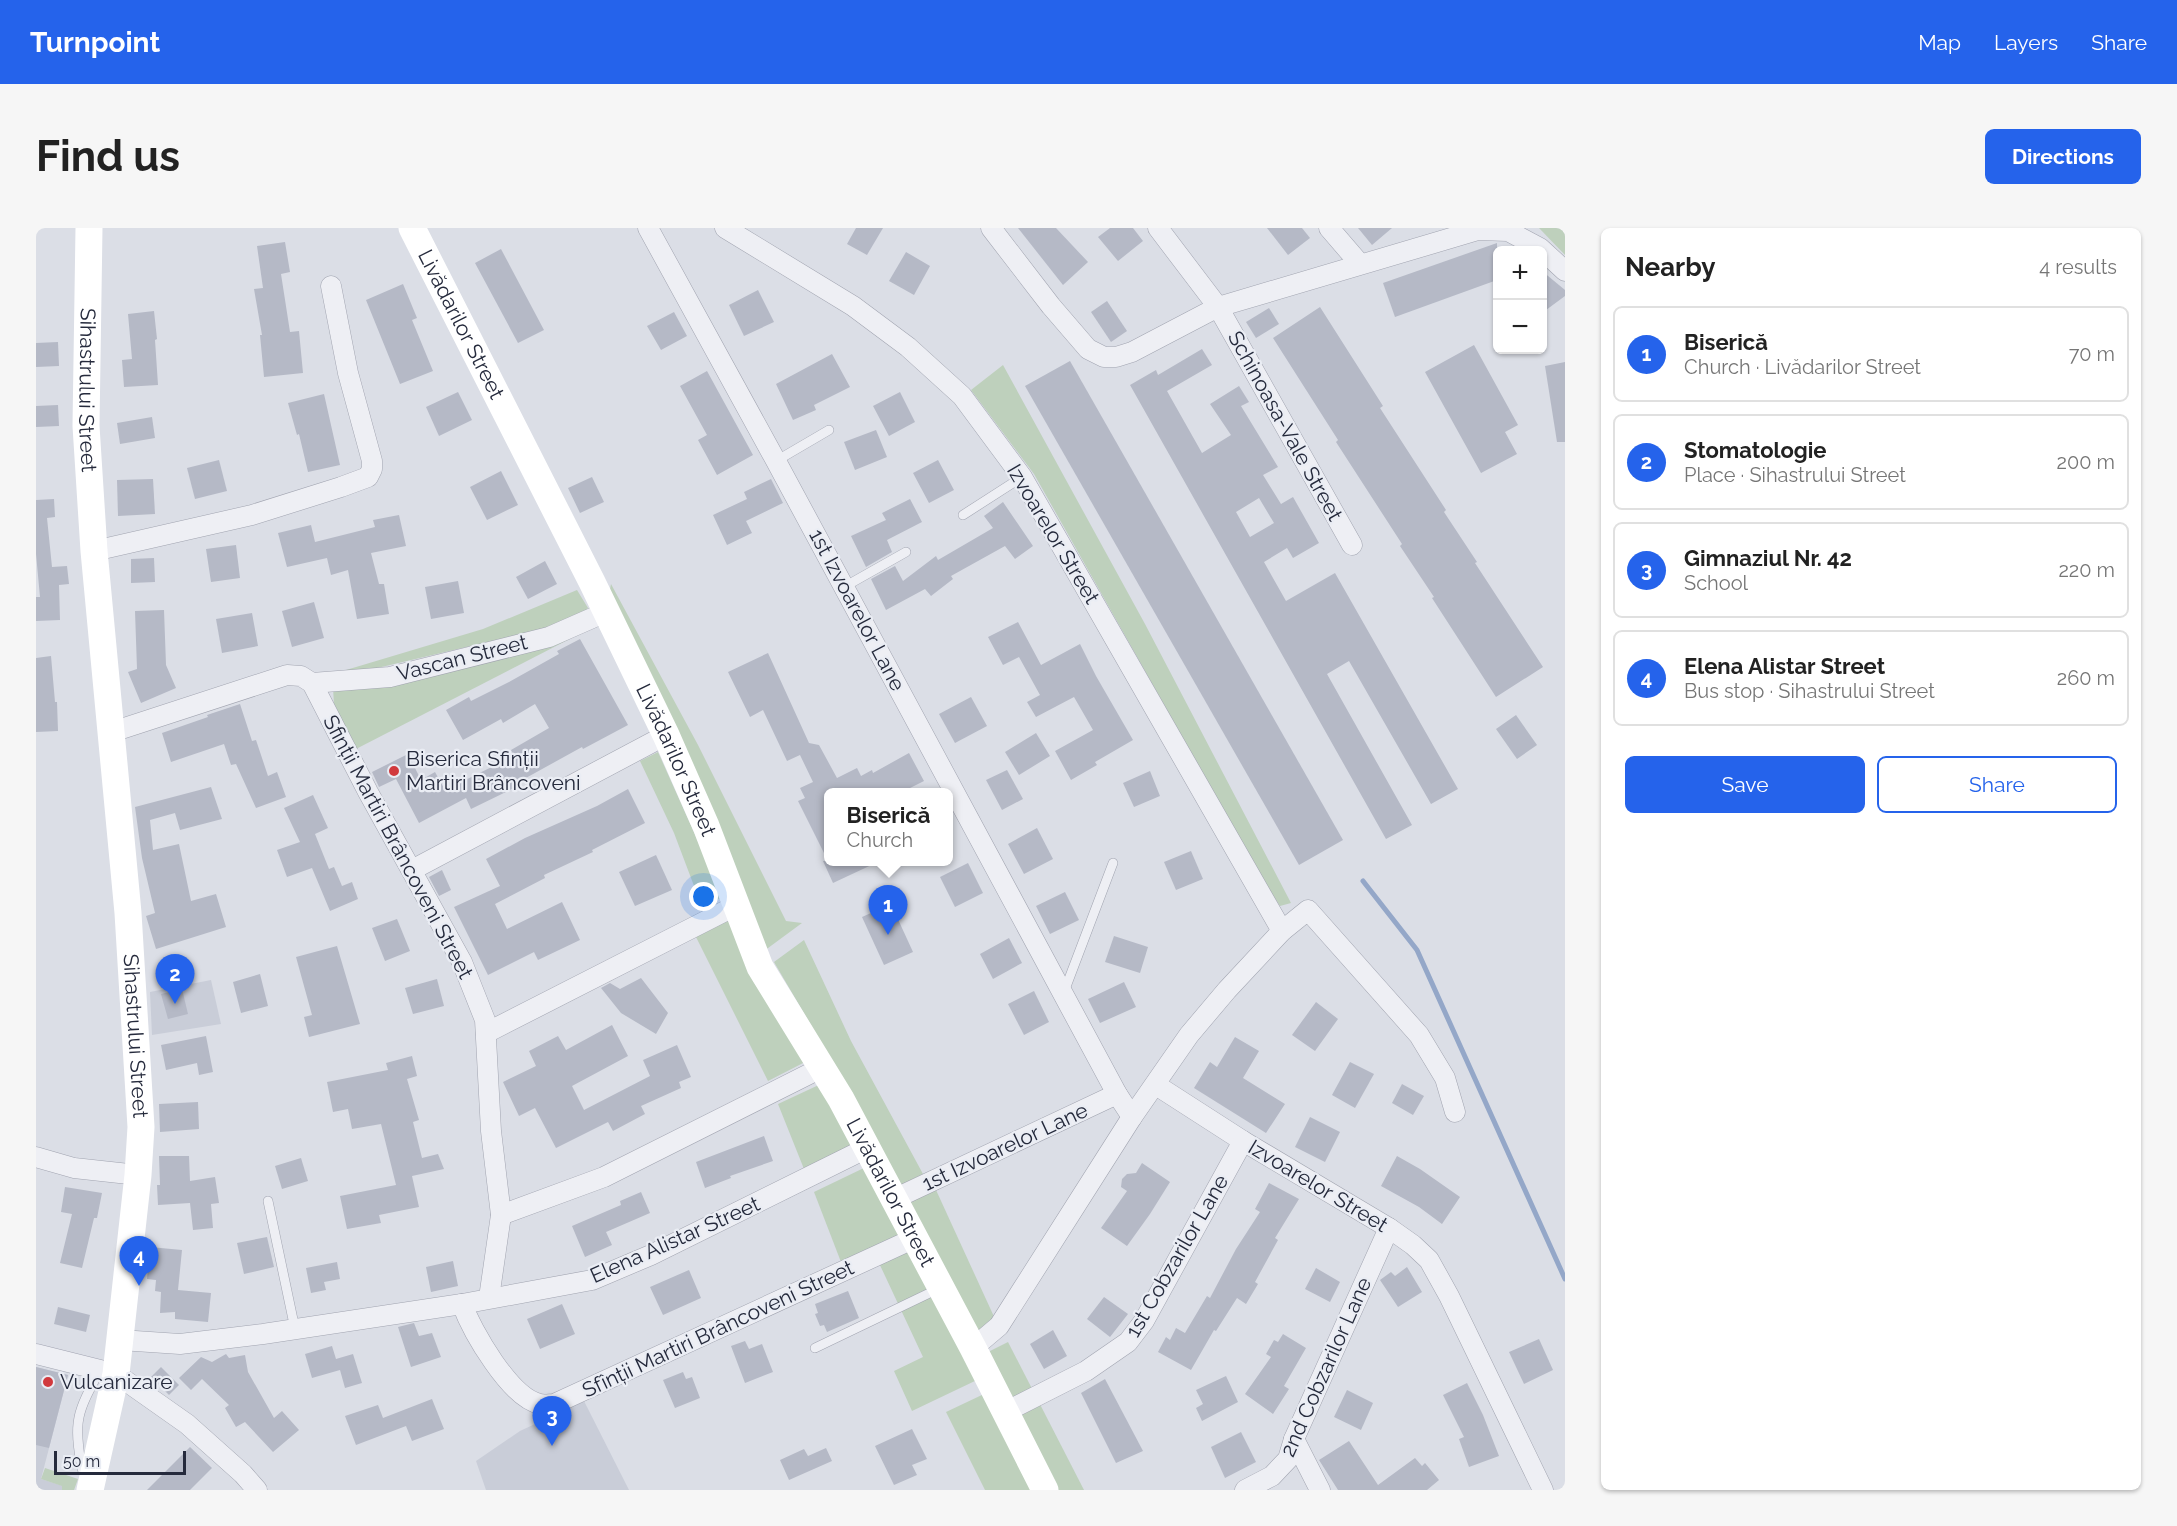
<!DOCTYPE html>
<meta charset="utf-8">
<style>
:root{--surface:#fff;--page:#f6f6f6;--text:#222;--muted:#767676;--line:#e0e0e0;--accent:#2563eb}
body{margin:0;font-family:Raleway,sans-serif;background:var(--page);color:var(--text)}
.controls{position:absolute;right:18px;top:18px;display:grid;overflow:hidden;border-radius:9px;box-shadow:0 2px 4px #0004}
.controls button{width:54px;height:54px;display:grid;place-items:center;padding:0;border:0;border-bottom:2px solid var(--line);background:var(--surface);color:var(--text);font:30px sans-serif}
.scale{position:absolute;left:18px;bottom:15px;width:132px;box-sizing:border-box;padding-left:6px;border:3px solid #252a3c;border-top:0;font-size:16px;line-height:21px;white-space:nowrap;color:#252a3c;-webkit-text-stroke:4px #eaedf4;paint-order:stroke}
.you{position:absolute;left:668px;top:669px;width:21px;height:21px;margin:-15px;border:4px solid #fff;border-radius:50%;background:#1a73e8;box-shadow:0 0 0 9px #1a73e833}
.badge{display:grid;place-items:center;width:39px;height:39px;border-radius:50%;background:var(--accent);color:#fff;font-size:20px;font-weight:700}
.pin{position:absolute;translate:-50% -50px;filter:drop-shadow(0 2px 3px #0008)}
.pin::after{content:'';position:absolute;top:32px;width:21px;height:18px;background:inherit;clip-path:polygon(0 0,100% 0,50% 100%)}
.popup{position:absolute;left:788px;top:560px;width:129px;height:78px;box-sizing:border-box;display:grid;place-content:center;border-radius:9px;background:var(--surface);filter:drop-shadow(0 2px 4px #0005);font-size:20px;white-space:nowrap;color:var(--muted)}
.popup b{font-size:22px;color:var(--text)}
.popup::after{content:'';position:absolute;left:50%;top:100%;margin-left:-12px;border:12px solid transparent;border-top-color:var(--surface)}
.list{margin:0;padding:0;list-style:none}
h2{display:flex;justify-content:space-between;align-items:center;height:78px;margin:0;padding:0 24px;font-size:26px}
h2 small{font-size:20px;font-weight:400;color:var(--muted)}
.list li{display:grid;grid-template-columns:39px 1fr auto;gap:18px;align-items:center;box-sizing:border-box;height:96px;margin:0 12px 12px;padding:0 12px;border:2px solid var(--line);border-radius:9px}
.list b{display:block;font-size:22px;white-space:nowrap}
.list p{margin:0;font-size:20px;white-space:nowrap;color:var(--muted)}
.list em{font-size:20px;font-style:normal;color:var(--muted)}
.actions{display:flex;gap:12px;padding:18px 24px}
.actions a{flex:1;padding:14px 0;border:2px solid var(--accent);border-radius:9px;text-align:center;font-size:21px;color:var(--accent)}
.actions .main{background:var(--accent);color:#fff}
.map{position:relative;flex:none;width:1529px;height:1262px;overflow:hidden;border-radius:9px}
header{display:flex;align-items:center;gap:36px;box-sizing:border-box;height:84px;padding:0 30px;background:var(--accent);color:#fff}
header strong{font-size:28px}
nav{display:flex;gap:33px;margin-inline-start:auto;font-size:21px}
.intro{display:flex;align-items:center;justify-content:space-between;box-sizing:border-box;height:144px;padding:0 36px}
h1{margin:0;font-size:42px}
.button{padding:15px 27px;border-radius:9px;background:var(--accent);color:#fff;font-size:21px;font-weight:700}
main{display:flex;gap:36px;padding:0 36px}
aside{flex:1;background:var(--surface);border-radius:9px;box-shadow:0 2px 4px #0004}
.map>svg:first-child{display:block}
.built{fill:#c9cdd8}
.green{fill:#bed0bc}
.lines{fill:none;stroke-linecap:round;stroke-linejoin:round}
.stream{stroke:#94a7c8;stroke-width:5}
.building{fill:#b5b9c6;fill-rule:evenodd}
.lane-casing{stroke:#a1a4b0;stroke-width:10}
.street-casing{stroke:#a1a4b0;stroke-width:21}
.lane{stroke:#eeeff4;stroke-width:9}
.street{stroke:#eeeff4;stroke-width:20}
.secondary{stroke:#fff;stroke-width:27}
.poi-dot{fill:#d1393d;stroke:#eaedf4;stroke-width:2}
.labels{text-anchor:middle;stroke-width:4.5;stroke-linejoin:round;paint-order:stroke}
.street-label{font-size:21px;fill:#252a3c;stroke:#eaedf4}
.poi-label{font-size:21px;fill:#252a3c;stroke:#eaedf4;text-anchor:start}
</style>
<header>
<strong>Turnpoint</strong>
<nav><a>Map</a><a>Layers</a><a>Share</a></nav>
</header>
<div class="intro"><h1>Find us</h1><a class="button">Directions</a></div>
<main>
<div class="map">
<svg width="1529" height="1262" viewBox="0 0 1529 1262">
<rect width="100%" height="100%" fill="#dbdee6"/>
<g class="built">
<polygon points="175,752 185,796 116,807 114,764"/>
<polygon points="0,1139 32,1147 5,1251 27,1258 26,1262 0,1262"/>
<polygon points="548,1173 593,1262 450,1262 440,1233 484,1203"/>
</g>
<g class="green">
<polygon points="1503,0 1529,0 1529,27"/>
<polygon points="967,137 1109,396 1255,675 1244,678 1229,656 998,246 935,162"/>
<polygon points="575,356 662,517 750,693 766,695 728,723 572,372"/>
<polygon points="541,362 552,380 542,390 494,404 337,441 290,448 447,401"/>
<polygon points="557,399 320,521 298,477 297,459"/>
<polygon points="622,524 687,669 666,679 638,605 604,533"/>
<polygon points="694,691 717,753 771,833 732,853 659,707"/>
<polygon points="768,712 815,813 887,946 863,958 820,874 738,734"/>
<polygon points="787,855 822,920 770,946 742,876"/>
<polygon points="832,938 867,1007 805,1034 778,964"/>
<polygon points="900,962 960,1093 939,1107 872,974"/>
<polygon points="871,1021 941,1152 876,1183 858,1143 887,1129 843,1035"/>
<polygon points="972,1114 1048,1262 1020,1262 950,1125"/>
<polygon points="948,1166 996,1262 949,1262 910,1184"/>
<polygon points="9,1240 42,1251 38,1262 26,1262 26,1258 5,1251"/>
</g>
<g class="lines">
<polyline class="stream" points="1327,653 1381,722 1529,1051"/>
</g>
<g class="building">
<polygon points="820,0 847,0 831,27 811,16"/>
<polygon points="982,0 1020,0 1052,34 1027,57"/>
<polygon points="1074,0 1097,0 1107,13 1082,33 1062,9"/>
<polygon points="1231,0 1266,0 1274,10 1252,27"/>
<polygon points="1322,0 1356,0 1336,17"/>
<polygon points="249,14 254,44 245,46 254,104 263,103 267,145 228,149 224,107 226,107 218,61 227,60 221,18"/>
<polygon points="1461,15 1461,52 1359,89 1347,55"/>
<polygon points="465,21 508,102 482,115 439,35"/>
<polygon points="870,24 894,38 878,67 853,53"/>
<polygon points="1506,43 1529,62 1529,68 1506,85"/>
<polygon points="367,56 381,90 376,92 397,143 364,156 330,72"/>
<polygon points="722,62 738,94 708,108 693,77"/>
<polygon points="1071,73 1091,103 1075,114 1055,84"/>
<polygon points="1284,79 1347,178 1344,180 1410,282 1408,284 1441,334 1439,335 1507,439 1460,469 1396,370 1398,369 1364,318 1366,316 1300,214 1302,212 1237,110"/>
<polygon points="1233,80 1243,96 1220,110 1210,94"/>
<polygon points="118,83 121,111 119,112 122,157 88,159 86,132 96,131 92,86"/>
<polygon points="638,84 651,108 625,122 611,98"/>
<polygon points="22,114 23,138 0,139 0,115"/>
<polygon points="1438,117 1482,197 1469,204 1481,226 1445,245 1389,144"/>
<path d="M1166 121 1176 137 1131 163 1166 225 1195 207 1174 176 1203 158 1213 174 1205 178 1242 239 1227 247 1245 276 1257 269 1283 315 1257 330 1251 320 1228 334 1250 373 1299 345 1422 561 1395 576 1313 433 1291 446 1376 597 1350 611 1094 157 1120 142 1122 147ZM1223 270 1238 295 1214 309 1200 284Z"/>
<polygon points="796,126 814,159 778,177 780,182 757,192 740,156"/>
<polygon points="1034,133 1307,612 1263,637 989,158"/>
<polygon points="1529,134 1529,214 1521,214 1509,138"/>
<polygon points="671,143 717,227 681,247 662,212 671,207 644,158"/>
<polygon points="422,164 436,192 403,208 390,179"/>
<polygon points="864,164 879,194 853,208 837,178"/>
<polygon points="288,166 304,237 272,244 263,206 261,207 252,175"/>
<polygon points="22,177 23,198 0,199 0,178"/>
<polygon points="116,189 119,210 84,216 81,195"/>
<polygon points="840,202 851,229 819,242 808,214"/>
<polygon points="183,232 191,263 159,271 151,240"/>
<polygon points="902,232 918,262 893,275 877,245"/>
<polygon points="465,243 482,277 451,292 434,259"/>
<polygon points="556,249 568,274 544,285 532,260"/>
<polygon points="117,251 119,286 82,288 81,252"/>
<polygon points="735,251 747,275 710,293 716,305 691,317 677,287 711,271 708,264"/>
<polygon points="18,271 19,289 11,290 16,339 31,338 33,356 23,357 24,392 0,393 0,369 4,369 0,326 0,272"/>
<polygon points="874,271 886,294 851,312 856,324 830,339 815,308 850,292 846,285"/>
<polygon points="967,274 997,318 979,331 969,318 915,348 917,351 895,368 889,361 850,382 835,351 859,338 867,353 900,328 902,332 957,300 948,288"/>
<polygon points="363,287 370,318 335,325 343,356 348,356 353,386 321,391 312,342 295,347 291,330 251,339 242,305 275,297 279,314 339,299 337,292"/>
<polygon points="200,317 204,350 175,354 170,321"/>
<polygon points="118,330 119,354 95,355 95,331"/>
<polygon points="509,333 521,356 492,371 480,349"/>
<polygon points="422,353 428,385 395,391 389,359"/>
<polygon points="278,374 288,410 256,419 246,383"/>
<polygon points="128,382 130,437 140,460 105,475 92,444 101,441 99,383"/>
<polygon points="216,385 222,418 186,425 180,391"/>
<polygon points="982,394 1005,437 1044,416 1060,448 1097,512 1059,534 1061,537 1035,552 1019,523 1057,502 1038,469 1000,489 991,474 1004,467 983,429 967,437 952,409"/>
<polygon points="544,411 592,497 547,521 546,519 479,556 480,559 435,581 430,570 383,595 360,551 343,559 336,544 372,526 385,552 399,544 409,562 478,528 475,522 513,500 499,476 467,495 465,491 427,512 410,482 433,469 435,473 473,454 523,426 521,423"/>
<polygon points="732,425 773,515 783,517 801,550 821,540 825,548 836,542 837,545 873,525 888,553 866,564 792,564 792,633 762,573 769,570 764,560 777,554 764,527 751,533 727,482 714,489 692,444"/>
<polygon points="15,428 19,474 21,474 22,503 0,504 0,430"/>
<polygon points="935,469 951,498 919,515 903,486"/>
<polygon points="204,476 216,513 220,512 232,548 241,544 250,569 220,580 200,536 195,537 188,516 135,534 126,505 172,489 171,487"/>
<polygon points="1480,487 1501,517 1481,531 1460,501"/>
<polygon points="1000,505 1014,528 983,547 969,524"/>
<polygon points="971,542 987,571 966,582 950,552"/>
<polygon points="1114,543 1124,568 1098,579 1087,555"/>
<polygon points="175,559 186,591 144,602 139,585 114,592 117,622 143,616 155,673 180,666 190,699 120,721 110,688 119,685 106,630 99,579"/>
<polygon points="592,561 609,595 556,622 557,624 508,647 509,650 459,676 471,701 526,674 544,712 502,732 498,724 452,747 418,679 464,658 450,631 489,610 561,578"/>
<polygon points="277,567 292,600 279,606 293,641 298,639 306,658 316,654 322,671 294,683 276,640 251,649 241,622 264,614 248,580"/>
<polygon points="1001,600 1017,631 988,646 972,616"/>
<polygon points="1155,623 1167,651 1140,662 1128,634"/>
<polygon points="620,627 636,662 599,678 583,644"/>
<polygon points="787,633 844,633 797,655"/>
<polygon points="932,635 947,665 919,679 904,649"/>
<polygon points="406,642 415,662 403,668 393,649"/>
<polygon points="1029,664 1043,692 1014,706 1000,678"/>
<polygon points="855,676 877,724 848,737 826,689"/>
<polygon points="361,691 374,723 349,733 336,700"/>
<polygon points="1078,708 1112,719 1104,745 1069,734"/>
<polygon points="973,710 986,735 957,751 944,726"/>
<polygon points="301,718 324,796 273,809 268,789 276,787 260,729"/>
<polygon points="224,746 232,778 205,785 197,754"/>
<polygon points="605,750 632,785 620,806 585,785 565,760 574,755 584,761"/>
<polygon points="401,751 408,778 377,786 369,760"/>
<polygon points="1088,754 1100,779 1064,795 1052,771"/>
<polygon points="146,761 152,786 132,791 125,766"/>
<polygon points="998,763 1013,794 988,807 972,776"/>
<polygon points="1280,774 1302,791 1279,823 1256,807"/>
<polygon points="576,797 592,828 536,858 548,882 614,848 607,832 641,817 655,849 643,854 645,860 605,878 609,886 577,903 572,894 520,920 499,880 483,888 467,854 500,838 493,823 522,808 530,822"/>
<polygon points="170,808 177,844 163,847 161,835 130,842 125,817"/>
<polygon points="1199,809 1223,823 1207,850 1249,876 1230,905 1158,860 1174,834 1181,839"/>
<polygon points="376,828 381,848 371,851 383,892 377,894 386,930 402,926 408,941 376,948 383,979 343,987 345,995 311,1001 304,968 360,957 345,896 316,901 312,881 297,884 291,854 352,842 350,835"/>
<polygon points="1314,834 1338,846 1319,880 1296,867"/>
<polygon points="1366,856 1388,868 1377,887 1356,875"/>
<polygon points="162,874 163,901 124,904 123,876"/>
<polygon points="1274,889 1304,904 1289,934 1259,919"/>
<polygon points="728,908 737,933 694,948 695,950 669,960 660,934"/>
<polygon points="123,928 153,928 154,953 179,949 183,975 175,976 177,1000 157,1002 154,975 122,977 121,957 124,957"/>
<polygon points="1361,928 1384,941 1424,969 1406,996 1383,979 1345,958"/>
<polygon points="265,930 272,953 246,961 239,938"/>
<polygon points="1106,935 1134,954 1114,986 1091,1018 1065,1000 1091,963 1085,959 1086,951 1091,946 1100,945"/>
<polygon points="1233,955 1263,971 1239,1010 1242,1012 1219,1054 1222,1056 1210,1076 1201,1070 1180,1103 1178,1102 1155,1142 1122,1124 1130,1109 1134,1112 1140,1100 1149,1105 1171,1068 1174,1070 1200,1021 1224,984 1219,981"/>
<polygon points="29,959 66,965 61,990 58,990 46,1040 24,1035 36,986 25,984"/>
<polygon points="605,964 614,985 570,1004 576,1017 549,1029 536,998 585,977 584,973"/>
<polygon points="231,1009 238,1039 208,1046 201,1015"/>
<polygon points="114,1019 146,1022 142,1062 175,1065 172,1094 139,1091 139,1084 124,1085 125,1064 119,1063 120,1052 111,1051"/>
<polygon points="417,1033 422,1058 395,1064 390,1039"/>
<polygon points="301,1034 304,1051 288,1054 290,1062 275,1065 270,1040"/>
<polygon points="1371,1039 1386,1064 1362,1079 1344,1052 1355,1044 1359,1048"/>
<polygon points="1280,1040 1304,1054 1294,1074 1269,1061"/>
<polygon points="653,1042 665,1070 627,1087 614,1059"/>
<polygon points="812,1063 823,1090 791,1104 788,1097 784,1098 779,1086 782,1085 779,1076"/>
<polygon points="1068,1069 1092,1086 1074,1109 1051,1091"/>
<polygon points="526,1076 539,1106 504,1121 491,1091"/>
<polygon points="22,1079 54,1087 50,1104 18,1096"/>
<polygon points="378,1095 383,1108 396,1105 405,1129 375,1139 362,1099"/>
<polygon points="1017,1102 1031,1128 1008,1141 994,1116"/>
<polygon points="1247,1106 1270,1120 1248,1158 1253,1161 1237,1186 1209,1166 1235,1129 1230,1126 1238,1112 1242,1114"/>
<polygon points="1503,1111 1517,1142 1488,1156 1473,1124"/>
<polygon points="709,1113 713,1121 726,1116 737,1144 709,1155 695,1118"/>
<polygon points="296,1118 300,1131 317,1126 326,1155 309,1160 304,1142 276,1150 269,1126"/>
<polygon points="190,1126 193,1130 209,1127 212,1144 238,1190 246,1183 263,1202 237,1224 209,1194 200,1199 189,1180 193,1177 166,1151 155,1162 143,1150 165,1129 176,1134"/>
<polygon points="0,1139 32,1147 13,1220 0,1217"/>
<polygon points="125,1139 143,1157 133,1167 115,1149"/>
<polygon points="647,1144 650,1151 656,1149 664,1170 639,1180 627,1152"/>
<polygon points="1190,1148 1202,1174 1166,1193 1160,1180 1167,1176 1160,1162"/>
<polygon points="1069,1151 1107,1223 1080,1235 1045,1165"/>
<polygon points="1431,1155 1447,1187 1463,1228 1433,1239 1423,1211 1428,1209 1407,1167"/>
<polygon points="1311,1162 1337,1175 1325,1202 1298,1189"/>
<polygon points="396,1171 408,1201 376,1213 370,1198 320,1217 309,1188 342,1177 347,1190"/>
<polygon points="876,1201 891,1231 876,1237 881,1247 858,1257 839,1218"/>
<polygon points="1205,1204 1220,1234 1189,1250 1175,1219"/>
<polygon points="1313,1213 1342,1257 1379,1230 1386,1238 1389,1235 1403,1252 1391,1262 1302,1262 1283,1232"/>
<polygon points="154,1219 176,1240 154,1262 111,1262"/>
<polygon points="790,1220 796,1233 753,1252 744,1232 768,1221 772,1228"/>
</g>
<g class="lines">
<g class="lane-casing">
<g id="lane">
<polyline points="740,233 793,202"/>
<polyline points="927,287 986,249"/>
<polyline points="808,359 870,324"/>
<polyline points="1028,764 1077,635"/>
<polyline points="232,973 259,1101"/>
<polyline points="779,1120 904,1060"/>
<path d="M46 1241C37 1192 41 1185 64 1142"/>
</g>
</g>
<g class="street-casing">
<g id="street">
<polyline points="612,0 740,233 1081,866 1096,889"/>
<polyline points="689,0 817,78 872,119 926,168 986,249 1246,703"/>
<polyline points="955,0 1015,78 1052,121 1068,129 1080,129 1096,124 1182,79 1442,2 1472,3 1504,20 1529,43"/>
<polyline points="1122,0 1182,79 1316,317"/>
<polyline points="1293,0 1324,36"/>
<polyline points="58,323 216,287 305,259 332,249 336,241 336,233 312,145 295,58"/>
<polyline points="276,455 332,564 426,734 449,792 455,903 465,987 453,1070"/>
<polyline points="276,455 354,449 513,409 570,384"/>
<polyline points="76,504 251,447 265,448 276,455"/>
<polyline points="376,642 630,507"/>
<polyline points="450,805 701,677"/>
<polyline points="1120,857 1207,913 1353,1000 1377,1017 1393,1032 1413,1068 1507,1262"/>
<polyline points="0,929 38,940 102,947"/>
<polyline points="858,971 1081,866"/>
<polyline points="465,987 568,949 787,839"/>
<path d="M426 1076C436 1103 474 1170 504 1176 508 1177 514 1176 518 1176L879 1010"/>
<polyline points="84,1112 144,1116 227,1106 426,1076 556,1052 615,1027 831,920"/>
<polyline points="937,1120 963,1098 1096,889 1153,807 1191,762 1246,703 1272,682 1383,807 1409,850 1419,884"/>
<polyline points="0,1126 80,1146 151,1196 207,1246 221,1262"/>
<polyline points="969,1184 1050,1143 1092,1114 1108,1093 1207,913"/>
<polyline points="1258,1211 1284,1262"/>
<polyline points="1209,1262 1236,1248 1252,1231 1258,1211 1353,1000"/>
</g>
</g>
<use href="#lane" class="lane"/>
<use href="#street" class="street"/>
<g class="secondary">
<path id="s1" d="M53 0 50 198 58 323 92 685 105 899 102 947 80 1146 54 1262"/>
<path id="s2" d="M376 0 556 354 630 507 670 598 724 739 805 871 937 1120 1009 1262"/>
</g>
</g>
<g class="poi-dot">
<circle cx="358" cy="543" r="6"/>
<circle cx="12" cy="1154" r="6"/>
</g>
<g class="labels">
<g class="street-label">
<text dy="7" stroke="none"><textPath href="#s2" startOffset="108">Livădarilor Street</textPath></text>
<text dy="7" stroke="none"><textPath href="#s1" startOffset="162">Sihastrului Street</textPath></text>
<text transform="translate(1249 198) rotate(61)" y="7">Schinoasa-Vale Street</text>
<text transform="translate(1017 306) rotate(59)" y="7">Izvoarelor Street</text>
<text transform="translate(821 382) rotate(62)" y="7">1st Izvoarelor Lane</text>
<text transform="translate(426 430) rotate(-14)" y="7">Vascan Street</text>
<text dy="7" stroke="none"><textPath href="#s2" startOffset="594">Livădarilor Street</textPath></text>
<text transform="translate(362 619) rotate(62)" y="7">Sfinții Martiri Brâncoveni Street</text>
<text dy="7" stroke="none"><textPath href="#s1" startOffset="810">Sihastrului Street</textPath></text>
<text transform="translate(969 919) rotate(-25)" y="7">1st Izvoarelor Lane</text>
<text transform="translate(1282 958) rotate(31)" y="7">Izvoarelor Street</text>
<text dy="7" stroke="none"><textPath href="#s2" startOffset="1078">Livădarilor Street</textPath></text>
<text transform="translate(639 1012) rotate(-24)" y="7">Elena Alistar Street</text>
<text transform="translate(1141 1028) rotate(-60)" y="7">1st Cobzarilor Lane</text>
<text transform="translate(682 1101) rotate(-25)" y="7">Sfînții Martiri Brâncoveni Street</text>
<text transform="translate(1290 1139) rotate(-66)" y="7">2nd Cobzarilor Lane</text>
</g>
<g class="poi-label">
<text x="370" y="538">Biserica Sfinții<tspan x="370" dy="24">Martiri Brâncoveni</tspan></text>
<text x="24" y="1161">Vulcanizare</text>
</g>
</g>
</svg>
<div class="controls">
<button>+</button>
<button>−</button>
</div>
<div class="scale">50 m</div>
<div class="you"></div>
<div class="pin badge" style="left:852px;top:707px">1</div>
<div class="popup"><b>Biserică</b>Church</div>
<div class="pin badge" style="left:139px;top:776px">2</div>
<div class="pin badge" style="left:516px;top:1218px">3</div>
<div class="pin badge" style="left:103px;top:1058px">4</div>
</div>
<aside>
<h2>Nearby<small>4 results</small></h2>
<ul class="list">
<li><span class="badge">1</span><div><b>Biserică</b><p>Church · Livădarilor Street</p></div><em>70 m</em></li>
<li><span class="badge">2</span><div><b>Stomatologie</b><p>Place · Sihastrului Street</p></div><em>200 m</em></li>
<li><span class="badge">3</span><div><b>Gimnaziul Nr. 42</b><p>School</p></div><em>220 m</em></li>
<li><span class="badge">4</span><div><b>Elena Alistar Street</b><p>Bus stop · Sihastrului Street</p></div><em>260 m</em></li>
</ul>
<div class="actions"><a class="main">Save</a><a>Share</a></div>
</aside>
</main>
